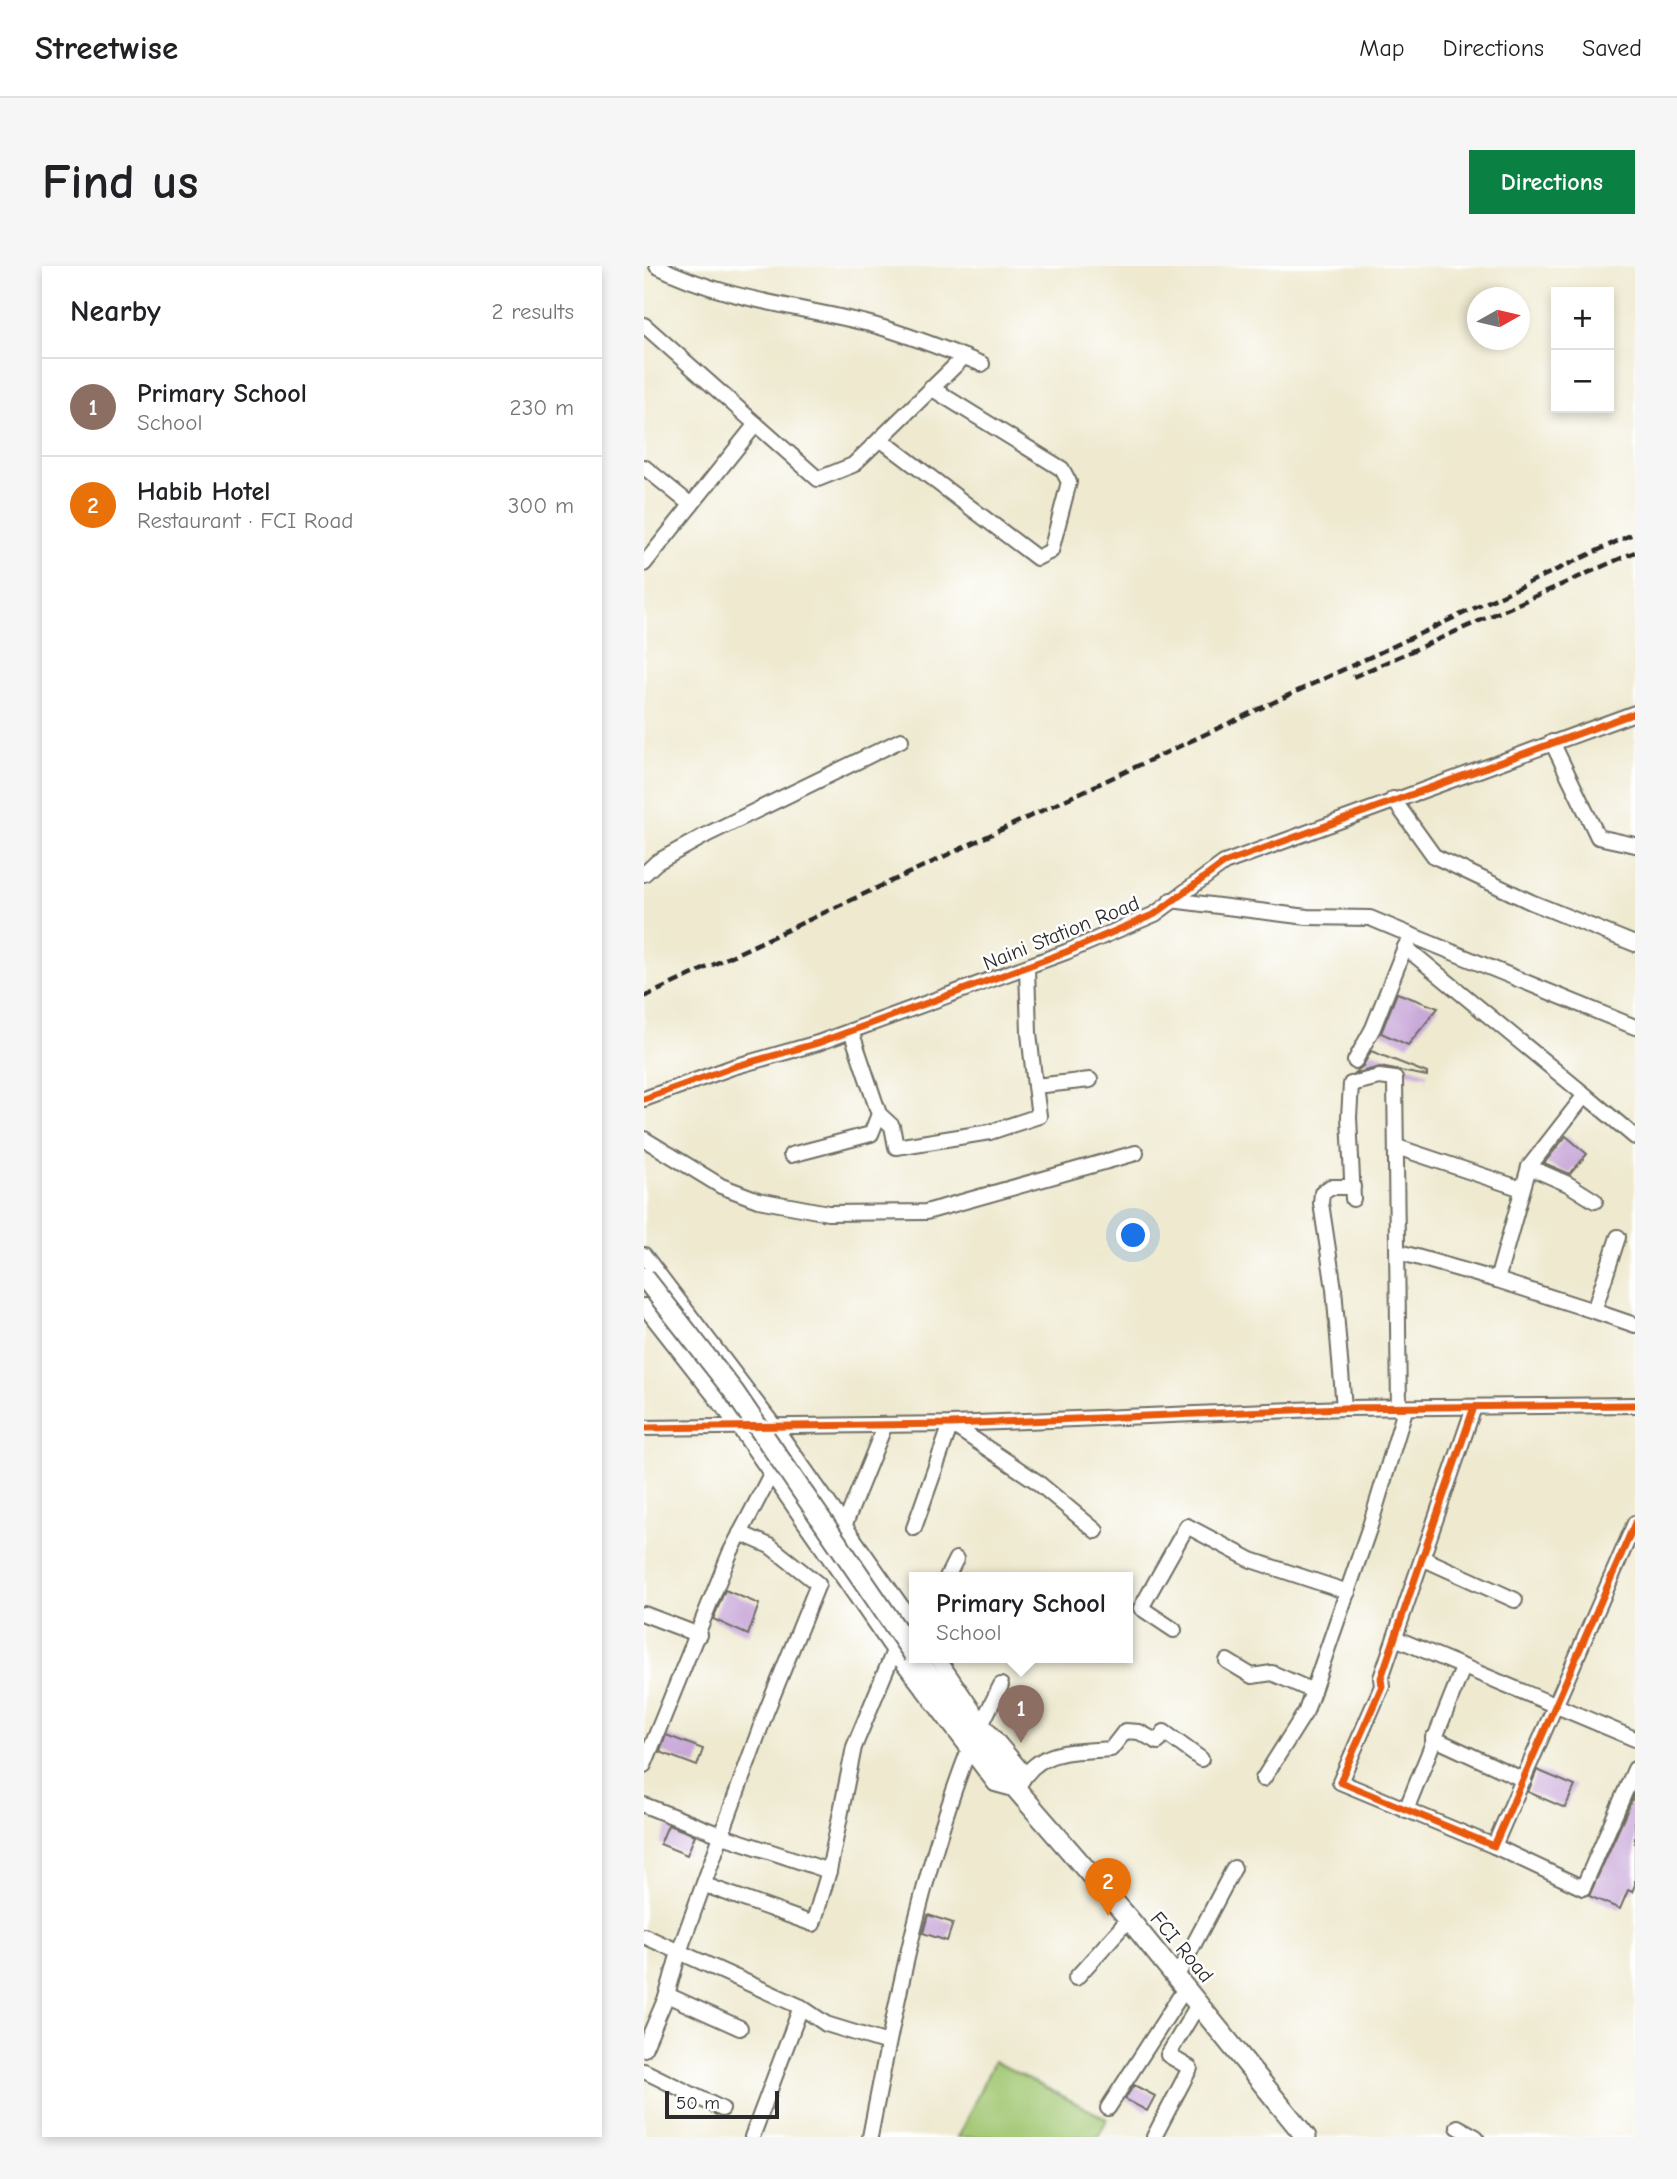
<!DOCTYPE html>
<meta charset="utf-8">
<style>
:root{--surface:#fff;--page:#f6f6f6;--text:#202124;--muted:#757577;--line:#e0e0e0;--accent:#0b8043}
body{margin:0;font-family:"Comic Neue",sans-serif;background:var(--page);color:var(--text)}
.controls{position:absolute;right:21px;top:21px;display:grid;overflow:hidden;border-radius:0px;box-shadow:0 4px 10px #0003}
.controls button{width:63px;height:63px;display:grid;place-items:center;padding:0;border:0;border-bottom:2px solid var(--line);background:var(--surface);color:var(--text);font:35px sans-serif}
.compass{position:absolute;left:823px;top:21px;width:63px;height:63px;border-radius:50%;background:var(--surface);box-shadow:0 4px 10px #0003;rotate:82deg}
.scale{position:absolute;left:21px;bottom:18px;width:114px;box-sizing:border-box;padding-left:7px;border:4px solid #2b2b2b;border-top:0;font-size:19px;line-height:24px;white-space:nowrap;color:#2b2b2b;-webkit-text-stroke:5px #fff;paint-order:stroke}
.you{position:absolute;left:490px;top:970px;width:24px;height:24px;margin:-18px;border:5px solid #fff;border-radius:50%;background:#1a73e8;box-shadow:0 0 0 10px #1a73e833}
.badge{display:grid;place-items:center;width:46px;height:46px;border-radius:50%;background:var(--accent);color:#fff;font-size:23px;font-weight:700}
.pin{position:absolute;translate:-50% -58px;filter:drop-shadow(0 2px 4px #0008)}
.pin::after{content:'';position:absolute;top:37px;width:24px;height:21px;background:inherit;clip-path:polygon(0 0,100% 0,50% 100%)}
.popup{position:absolute;left:265px;top:1306px;width:224px;height:91px;box-sizing:border-box;display:grid;place-content:center;border-radius:0px;background:var(--surface);filter:drop-shadow(0 2px 5px #0005);font-size:23px;white-space:nowrap;color:var(--muted)}
.popup b{font-size:26px;color:var(--text)}
.popup::after{content:'';position:absolute;left:50%;top:100%;margin-left:-14px;border:14px solid transparent;border-top-color:var(--surface)}
.list{margin:0;padding:0;list-style:none}
h2{display:flex;justify-content:space-between;align-items:center;height:91px;margin:0;padding:0 28px;font-size:30px}
h2 small{font-size:23px;font-weight:400;color:var(--muted)}
.list li{display:grid;grid-template-columns:46px 1fr auto;gap:21px;align-items:center;box-sizing:border-box;height:98px;padding:0 28px;border-top:2px solid var(--line)}
.list b{display:block;font-size:26px;white-space:nowrap}
.list p{margin:0;font-size:23px;white-space:nowrap;color:var(--muted)}
.list em{font-size:23px;font-style:normal;color:var(--muted)}
.map{position:relative;flex:none;width:991px;height:1871px;overflow:hidden;border-radius:0px}
header{display:flex;align-items:center;gap:42px;box-sizing:border-box;height:98px;padding:0 35px;background:var(--surface);border-bottom:2px solid var(--line)}
header strong{font-size:33px}
nav{display:flex;gap:38px;margin-inline-start:auto;font-size:24px}
.intro{display:flex;align-items:center;justify-content:space-between;box-sizing:border-box;height:168px;padding:0 42px}
h1{margin:0;font-size:49px}
.button{padding:18px 32px;border-radius:0px;background:var(--accent);color:#fff;font-size:24px;font-weight:700}
main{display:flex;gap:42px;padding:0 42px}
aside{flex:1;background:var(--surface);border-radius:0px;box-shadow:0 4px 10px #0003}
.map>svg:first-child{display:block}
.green{fill:#a1c772;stroke:#66794e;stroke-width:2}
.building{fill:#c9a9d9}
.lines{fill:none;stroke-linecap:round;stroke-linejoin:round}
.minor-casing{stroke:#6f6e64;stroke-width:18}
.major-casing{stroke:#6f6e64;stroke-width:23}
.minor{stroke:#fff;stroke-width:14}
.major{stroke:#fff;stroke-width:19}
.rail{stroke:#2b2b2b;stroke-width:4.5;stroke-dasharray:10 5;stroke-linecap:butt}
.major-bridge-casing{stroke:#6f6e64;stroke-width:23;stroke-linecap:butt}
.major-bridge{stroke:#fff;stroke-width:19}
.cycleway-casing{stroke:#fff;stroke-width:11}
.cycleway{stroke:#e8590c;stroke-width:7}
.labels{text-anchor:middle;stroke-width:5;stroke-linejoin:round;paint-order:stroke}
.street-label{font-size:21px;fill:#2b2b2b;stroke:#fff}
</style>
<header>
<strong>Streetwise</strong>
<nav><a>Map</a><a>Directions</a><a>Saved</a></nav>
</header>
<div class="intro"><h1>Find us</h1><a class="button">Directions</a></div>
<main>
<aside>
<h2>Nearby<small>2 results</small></h2>
<ul class="list">
<li><span class="badge" style="background:#8d6e63">1</span><div><b>Primary School</b><p>School</p></div><em>230 m</em></li>
<li><span class="badge" style="background:#e8710a">2</span><div><b>Habib Hotel</b><p>Restaurant · FCI Road</p></div><em>300 m</em></li>
</ul>
</aside>
<div class="map">
<svg width="991" height="1871" viewBox="0 0 991 1871">
<rect width="100%" height="100%" fill="#fff"/>
<filter id="ink" filterUnits="userSpaceOnUse"><feTurbulence type="fractalNoise" baseFrequency=".0143" numOctaves="2"/><feDisplacementMap in="SourceGraphic" scale="14" xChannelSelector="R" yChannelSelector="G"/><feConvolveMatrix kernelMatrix="1 2 1 2 8 2 1 2 1" color-interpolation-filters="sRGB"/></filter>
<filter id="wash" filterUnits="userSpaceOnUse"><feTurbulence type="fractalNoise" baseFrequency=".00686" numOctaves="4" result="noise"/><feDisplacementMap in="SourceGraphic" scale="28" xChannelSelector="R" yChannelSelector="G"/><feGaussianBlur stdDeviation="1.57" result="paint"/><feColorMatrix in="noise" values="0 0 0 0 0 0 0 0 0 0 0 0 0 0 0 0 0 1.4 0 .05"/><feComposite in="paint" operator="in"/></filter>
<g filter="url(#wash)">
<rect width="100%" height="100%" fill="#eee9cf"/>
<polygon class="green" points="350,1795 463,1853 454,1871 314,1871"/>
<g id="blocks">
<g class="building">
<polygon points="753,727 794,742 764,779 737,767"/>
<polygon points="727,785 783,807 783,810 736,801 709,808 719,800"/>
<polygon points="922,870 943,888 926,908 900,897"/>
<polygon points="81,1324 115,1338 104,1369 69,1353"/>
<polygon points="22,1469 59,1483 53,1500 16,1486"/>
<polygon points="893,1504 931,1520 921,1542 884,1526"/>
<polygon points="991,1527 991,1619 988,1626 984,1624 976,1643 945,1630"/>
<polygon points="24,1559 51,1569 43,1589 16,1578"/>
<polygon points="284,1649 309,1657 303,1675 279,1667"/>
<polygon points="490,1819 511,1830 503,1845 481,1833"/>
</g>
</g>
</g>
<g filter="url(#ink)">
<use href="#blocks" fill-opacity="0" stroke="#6f6e64" stroke-width="2"/>
<g class="lines">
<g class="minor-casing">
<g id="minor">
<path d="M13 0C80 34 155 40 226 58 265 69 301 83 338 98"/>
<polyline points="0,59 174,213 209,199 236,173"/>
<polyline points="287,122 418,203 425,216 407,285 393,292 236,173 320,91"/>
<polyline points="0,201 47,239"/>
<polyline points="0,298 112,158"/>
<polyline points="908,476 954,571 991,579"/>
<polyline points="749,533 790,590 887,636 991,678"/>
<polyline points="0,608 13,596 62,569 257,474"/>
<polyline points="527,634 663,651 726,652 769,670 761,681 941,829 885,901 853,1014 755,986"/>
<polyline points="769,670 991,761"/>
<polyline points="383,701 385,767 391,820"/>
<polyline points="207,765 235,848 248,860 252,881 346,866 395,850 391,820 446,814"/>
<polyline points="711,795 729,762 761,681"/>
<polyline points="941,829 991,871"/>
<polyline points="0,833 89,801 174,777 422,686 511,648 580,597 991,447"/>
<polyline points="0,873 77,920 114,934 184,947 282,946 492,887"/>
<polyline points="753,881 878,923"/>
<polyline points="147,889 227,868 235,848"/>
<polyline points="885,901 924,918 951,935"/>
<polyline points="709,933 705,851 707,818 735,811 751,813 755,1143"/>
<polyline points="974,971 950,1045 991,1059"/>
<polyline points="0,989 130,1160 270,1358"/>
<polyline points="853,1014 950,1045"/>
<path d="M0 1040 94 1160 250 1385 351 1518 373 1524C391 1482 427 1486 467 1483L481 1465 495 1466 514 1476 520 1466 557 1493"/>
<polyline points="830,1141 737,1412 738,1420 696,1516 850,1580 991,1257"/>
<polyline points="700,1142 690,1023 677,937 678,927 686,921 709,921"/>
<polyline points="0,1162 307,1158 700,1142 991,1139"/>
<polyline points="201,1258 241,1159"/>
<polyline points="270,1262 307,1158 392,1215 452,1265"/>
<polyline points="778,1292 871,1334"/>
<polyline points="303,1311 312,1293"/>
<polyline points="0,1348 55,1369"/>
<polyline points="530,1364 497,1342 543,1260 607,1294 704,1326"/>
<polyline points="751,1372 991,1473"/>
<polyline points="293,1391 338,1457 380,1507"/>
<polyline points="583,1395 608,1410 628,1407 669,1425"/>
<polyline points="338,1457 357,1419"/>
<polyline points="789,1472 880,1514"/>
<polyline points="0,1499 86,1287 127,1208"/>
<polyline points="619,1513 662,1445 726,1260 761,1144"/>
<polyline points="0,1539 79,1570 185,1605"/>
<polyline points="762,1544 819,1402"/>
<polyline points="850,1580 939,1622 991,1503"/>
<polyline points="61,1619 169,1658 185,1605 210,1481 250,1385"/>
<polyline points="0,1670 157,1741"/>
<polyline points="533,1710 590,1602"/>
<polyline points="432,1712 485,1653"/>
<polyline points="23,1729 96,1762"/>
<polyline points="0,1783 23,1729 35,1686 122,1446 174,1318 126,1280 96,1267"/>
<polyline points="0,1805 78,1843"/>
<polyline points="464,1842 542,1721"/>
<polyline points="814,1861 832,1871"/>
<polyline points="108,1871 157,1741 182,1758 244,1777"/>
<path d="M226 1871C250 1745 278 1605 324 1486"/>
<polyline points="510,1871 546,1802 524,1789 555,1737"/>
</g>
</g>
<g class="major-casing">
<polyline id="major" points="272,1391 373,1524 485,1653 662,1871"/>
</g>
<use href="#minor" class="minor"/>
<use href="#major" class="major"/>
<g class="rail">
<polyline points="709,411 991,286"/>
<polyline points="0,731 991,267"/>
</g>
<g class="major-bridge-casing">
<polyline id="major-bridge" points="0,1011 90,1126 270,1389"/>
</g>
<use href="#major-bridge" class="major-bridge"/>
<g class="cycleway-casing">
<g id="cycleway">
<polyline points="0,833 89,801 174,777 422,686 511,648 580,597 991,447"/>
<polyline points="830,1141 737,1412 738,1420 696,1516 850,1580 991,1257"/>
<polyline points="0,1162 307,1158 700,1142 991,1139"/>
</g>
</g>
<use href="#cycleway" class="cycleway"/>
</g>
</g>
<g class="labels">
<g class="street-label">
<text transform="translate(417 667) rotate(-22)" y="7">Naini Station Road</text>
<text transform="translate(538 1681) rotate(50)" y="7">FCI Road</text>
</g>
</g>
</svg>
<div class="controls">
<button>+</button>
<button>−</button>
</div>
<svg class="compass" viewBox="-18 -18 36 36"><path d="M0-13l5 13h-10z" fill="#e53935"/><path d="M0 13l5-13h-10z" fill="#757577"/></svg>
<div class="scale">50 m</div>
<div class="you"></div>
<div class="pin badge" style="left:377px;top:1477px;background:#8d6e63">1</div>
<div class="popup"><b>Primary School</b>School</div>
<div class="pin badge" style="left:464px;top:1650px;background:#e8710a">2</div>
</div>
</main>
